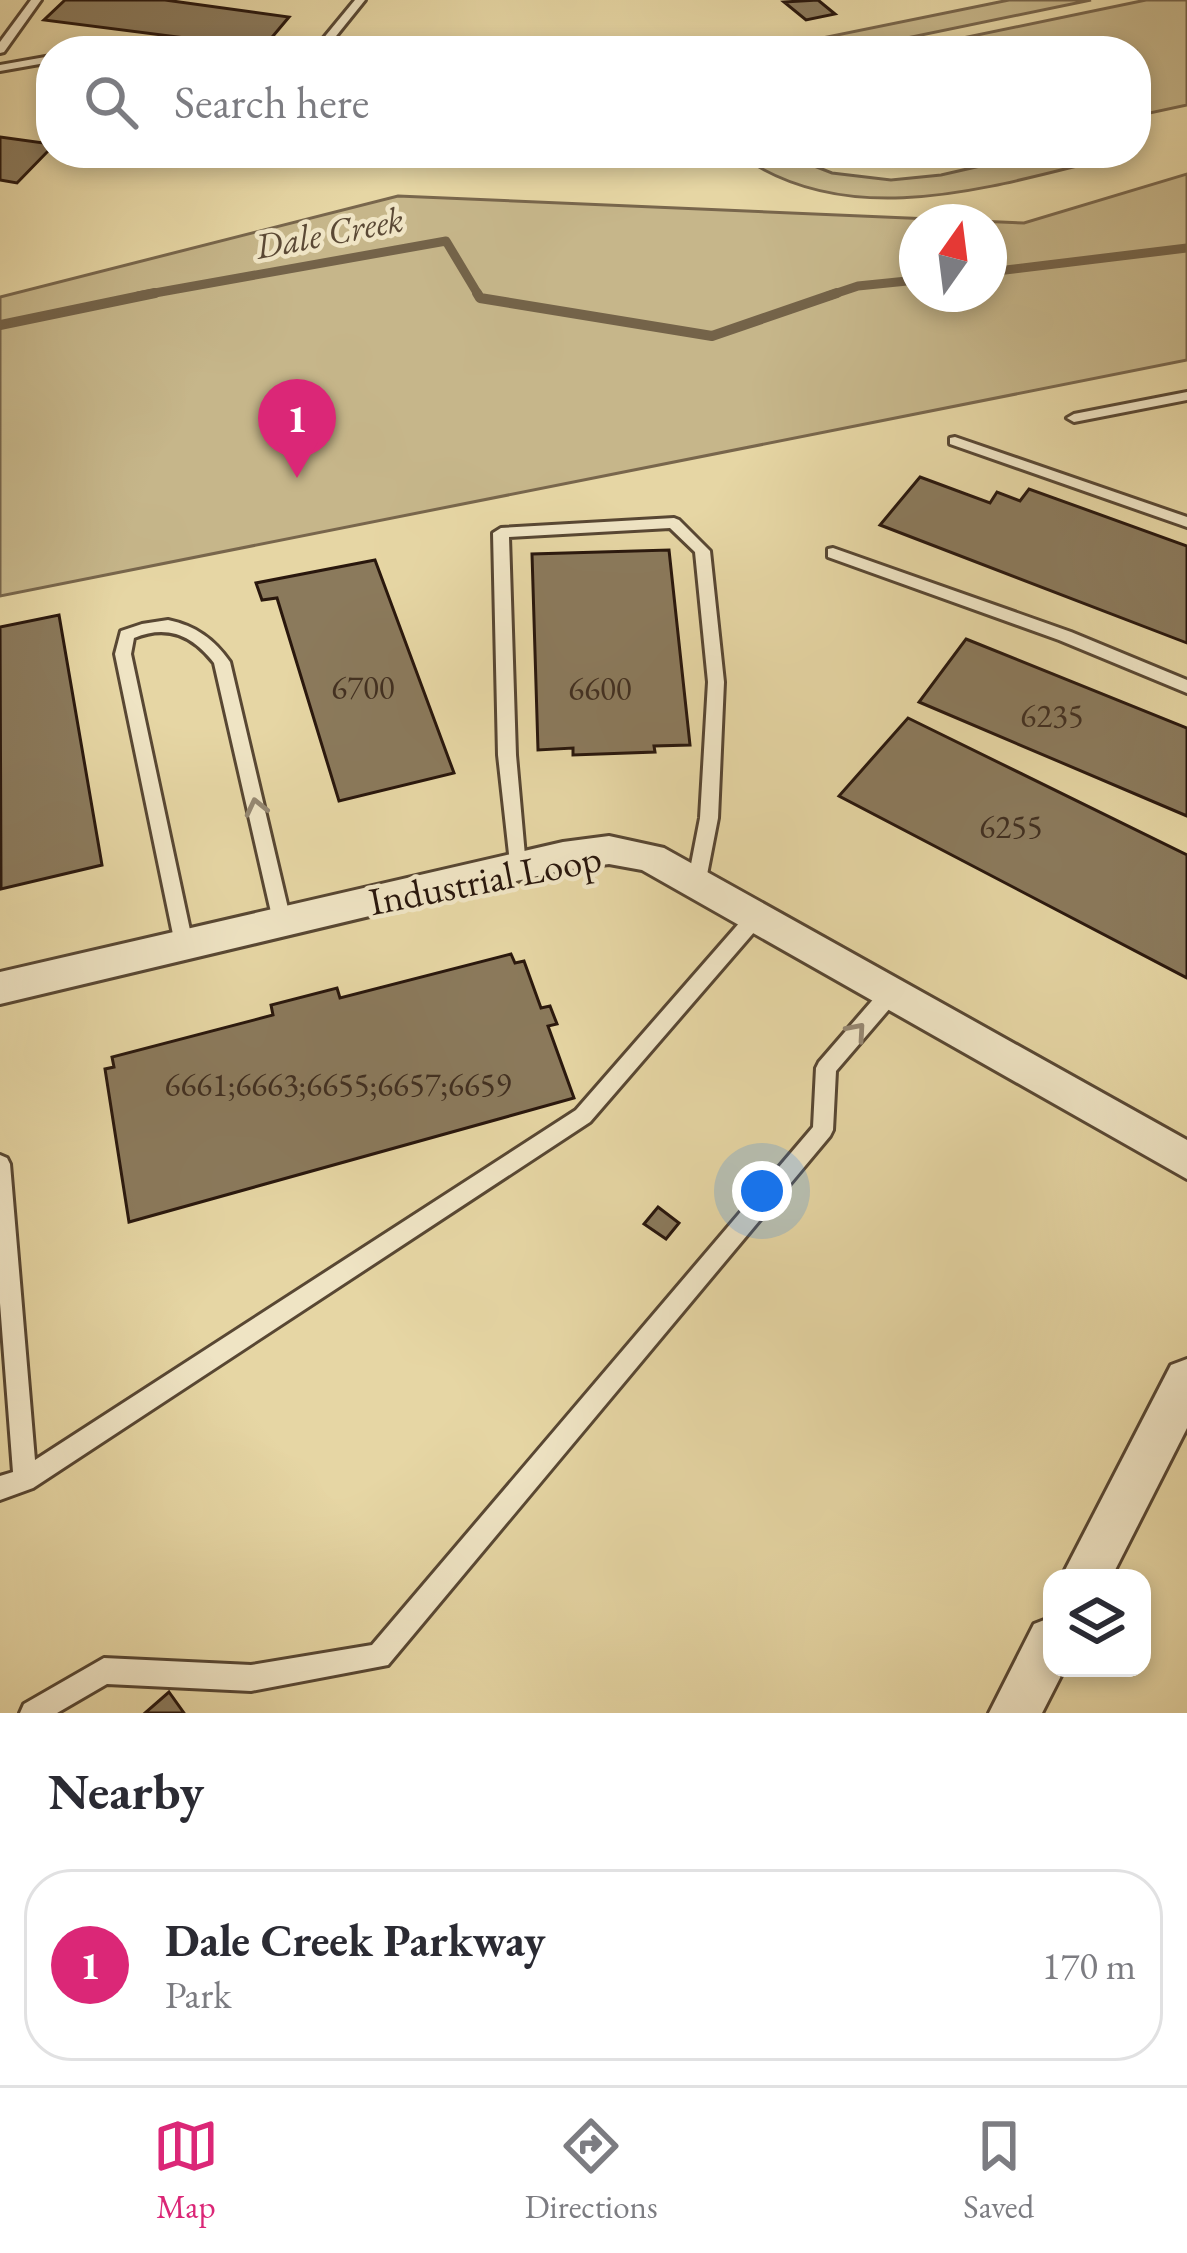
<!DOCTYPE html>
<style>
:root{--surface:#fff;--page:#f2f2f3;--text:#2b2b33;--muted:#7c7c81;--line:#e1e1e2;--accent:#db2777}
body{margin:0;font-family:"EB Garamond",serif;background:var(--page);color:var(--text)}
.controls{position:absolute;right:36px;bottom:36px;display:grid;overflow:hidden;border-radius:24px;box-shadow:0 6px 18px #0003}
.controls button{width:108px;height:108px;display:grid;place-items:center;padding:0;border:0;border-bottom:3px solid var(--line);background:var(--surface);color:var(--text);font:60px sans-serif}
.compass{position:absolute;left:899px;top:204px;width:108px;height:108px;border-radius:50%;background:var(--surface);box-shadow:0 6px 18px #0003;rotate:14deg}
.you{position:absolute;left:762px;top:1191px;width:42px;height:42px;margin:-30px;border:9px solid #fff;border-radius:50%;background:#1a73e8;box-shadow:0 0 0 18px #1a73e833}
.badge{display:grid;place-items:center;width:78px;height:78px;border-radius:50%;background:var(--accent);color:#fff;font-size:39px;font-weight:700}
.pin{position:absolute;translate:-50% -99px;filter:drop-shadow(0 3px 6px #0008)}
.pin::after{content:'';position:absolute;top:63px;width:42px;height:36px;background:inherit;clip-path:polygon(0 0,100% 0,50% 100%)}
.list{margin:0;padding:0;list-style:none}
h2{display:flex;justify-content:space-between;align-items:center;height:156px;margin:0;padding:0 48px;font-size:51px}
h2 small{font-size:39px;font-weight:400;color:var(--muted)}
.list li{display:grid;grid-template-columns:78px 1fr auto;gap:36px;align-items:center;box-sizing:border-box;height:192px;margin:0 24px 24px;padding:0 24px;border:3px solid var(--line);border-radius:48px}
.list b{display:block;font-size:45px;white-space:nowrap}
.list p{margin:0;font-size:39px;white-space:nowrap;color:var(--muted)}
.list em{font-size:39px;font-style:normal;color:var(--muted)}
.icon{flex:none;width:66px;height:66px;fill:none;stroke:currentColor;stroke-width:2;stroke-linecap:round;stroke-linejoin:round}
.map{position:relative;flex:none;width:1187px;height:1713px;overflow:hidden}
.search{position:absolute;background:var(--surface);box-shadow:0 6px 18px #0003;left:36px;right:36px;top:36px;height:132px;display:flex;align-items:center;gap:30px;box-sizing:border-box;padding:0 42px;border-radius:48px;color:var(--muted);font-size:45px}
.sheet{height:372px;background:var(--surface)}
nav{display:flex;justify-content:space-around;align-items:center;box-sizing:border-box;height:168px;border-top:3px solid var(--line);background:var(--surface);font-size:33px;color:var(--muted)}
nav a{display:grid;justify-items:center;gap:6px}
nav .on{color:var(--accent)}
.map>svg:first-child{display:block}
.green{fill:#c6b68a;stroke:#78664c;stroke-width:3;fill-rule:evenodd}
.lines{fill:none;stroke-linecap:round;stroke-linejoin:round}
.stream-far1{stroke:#746349;stroke-width:9}
.stream{stroke:#746349;stroke-width:10}
.building{fill:#8b7a5c;stroke:#29170d;stroke-width:3}
.lane-casing{stroke:#584733;stroke-width:6}
.street-casing{stroke:#584733;stroke-width:6}
.lane{fill:#efe4c4;fill-rule:evenodd}
.street{fill:#efe4c4;fill-rule:evenodd}
.oneway{stroke:#968872}
.labels{text-anchor:middle;stroke-width:9;stroke-linejoin:round;paint-order:stroke}
.number-label{font-size:33px;fill:#423021}
.far-water-label{font-size:36px;font-style:italic;fill:#5b4935;stroke:#efe4c4}
.street-label{font-size:39px;fill:#29170d;stroke:#efe4c4}
</style>
<div class="map">
<svg width="1187" height="1713" viewBox="0 0 1187 1713">
<rect width="100%" height="100%" fill="#e6d6a4"/>
<filter id="stains"><feTurbulence type="fractalNoise" baseFrequency=".00167" numOctaves="4"/><feColorMatrix values="0 0 0 0 .2 0 0 0 0 .09 0 0 0 0 .02 0 0 0 .5 -.17"/></filter>
<radialGradient id="worn" r=".72"><stop offset=".6" stop-color="#630" stop-opacity="0"/><stop offset="1" stop-color="#630" stop-opacity=".3"/></radialGradient>
<g class="green">
<polygon points="1009,0 1091,0 844,51 758,51"/>
<polygon points="1146,0 1187,0 1187,105 1136,116 1136,51 900,51"/>
<path d="M737 153H781L832 173 891 180 941 175 1037 153H1130C1005 182 853 238 737 153Z"/>
<path d="M1187 174V360L0 596V297L398 196 1024 223ZM917 222H989V294H917Z"/>
</g>
<g class="lines">
<g class="stream-far1">
<polyline points="989,272 1187,248"/>
<polyline points="138,296 446,241 479,296"/>
<polyline points="828,296 858,286 917,280"/>
</g>
<g class="stream">
<polyline points="477,293 480,298 712,336 837,293"/>
<polyline points="0,325 155,293"/>
</g>
</g>
<g class="building">
<polygon points="65,0 165,0 289,17 263,48 44,20"/>
<polygon points="818,0 835,14 806,20 784,2"/>
<polygon points="0,137 51,144 51,148 17,183 0,180"/>
<polygon points="920,477 990,503 997,492 1020,501 1029,489 1187,546 1187,643 880,525"/>
<polygon points="669,550 690,745 654,746 655,752 573,755 573,748 538,750 532,554"/>
<polygon points="375,560 454,773 339,801 277,598 262,600 256,583"/>
<polygon points="59,615 102,865 1,889 0,627"/>
<polygon points="966,639 1187,728 1187,816 919,702"/>
<polygon points="908,718 1187,855 1187,978 839,796"/>
<polygon points="511,954 515,963 524,961 541,1008 550,1006 557,1024 548,1026 574,1098 129,1222 105,1069 114,1067 112,1057 273,1015 271,1005 337,988 340,998"/>
<polygon points="658,1207 679,1223 666,1239 644,1224"/>
<polygon points="169,1692 184,1713 145,1713"/>
</g>
<g class="lines">
<g class="lane-casing">
<g id="lane">
<polygon points="31,0 41,0 4,52 0,53 0,42"/>
<polygon points="355,0 365,0 324,51 313,51"/>
<polygon points="51,56 51,62 0,71 0,65"/>
<polygon points="1187,392 1187,400 1074,422 1067,418 1074,414"/>
<polygon points="955,437 1187,517 1187,527 950,444 950,438"/>
<polygon points="674,518 679,520 710,551 724,682 718,818 705,885 702,890 690,890 687,885 700,818 708,682 695,552 670,528 509,537 516,755 526,867 523,872 511,872 498,755 493,533 501,528"/>
<polygon points="833,548 1071,632 1187,680 1187,693 1059,640 828,557 828,549"/>
<path d="M168 620C196 626 214 639 230 662L291 921 289 926H275L273 921 214 663C193 636 168 624 134 638L131 654 193 944 191 949H177L175 944 115 654 121 631 142 624Z"/>
<polygon points="755,911 762,913 764,918 762,923 590,1122 33,1488 0,1500 0,1476 13,1472 0,1303 0,1155 7,1158 10,1164 35,1460 576,1110 748,913"/>
<polygon points="890,986 897,988 900,994 897,1000 836,1071 833,1130 830,1136 388,1665 251,1691 107,1684 57,1713 20,1713 24,1704 104,1658 251,1665 372,1645 813,1127 816,1068 819,1062 883,988"/>
</g>
</g>
<g class="street-casing">
<g id="street">
<polygon points="609,836 664,848 1187,1140 1187,1179 642,870 609,864 563,870 0,1004 0,972 563,842"/>
<polygon points="1187,1359 1187,1428 1111,1578 1061,1578 1171,1365"/>
<polygon points="1052,1617 1052,1668 1065,1668 1042,1713 989,1713 1034,1624"/>
</g>
</g>
<use href="#lane" class="lane"/>
<use href="#street" class="street"/>
</g>
<defs><path id="oneway-chevron" d="M-2-3.5L2.5 0L-2 3.5" fill="none" stroke-width="1.6" stroke-linecap="round" stroke-linejoin="round" transform="scale(3)"/></defs>
<g class="oneway">
<use href="#oneway-chevron" transform="translate(256 807) rotate(-103)"/>
<use href="#oneway-chevron" transform="translate(857 1031) rotate(-49)"/>
</g>
<g class="labels">
<g class="number-label">
<text x="363" y="699">6700</text>
<text x="600" y="700">6600</text>
<text x="1052" y="727">6235</text>
<text x="1011" y="838">6255</text>
<text x="338" y="1096">6661;6663;6655;6657;6659</text>
</g>
<g class="far-water-label">
<text transform="translate(329 232) rotate(-11)" y="13">Dale Creek</text>
</g>
<g class="street-label">
<text transform="translate(485 879) rotate(-11)" y="14">Industrial Loop</text>
</g>
</g>
<rect width="100%" height="100%" filter="url(#stains)"/>
<rect width="100%" height="100%" fill="url(#worn)"/>
</svg>
<div class="controls">
<button><svg class="icon" aria-label="layers" viewBox="0 0 24 24"><path d="M12 4l9 5-9 5-9-5zM3 14l9 5 9-5"/></svg></button>
</div>
<svg class="compass" viewBox="-18 -18 36 36"><path d="M0-13l5 13h-10z" fill="#e53935"/><path d="M0 13l5-13h-10z" fill="#7c7c81"/></svg>
<div class="you"></div>
<div class="pin badge" style="left:297px;top:478px">1</div>
<div class="search"><svg class="icon" aria-label="search" viewBox="0 0 24 24"><circle cx="10" cy="10" r="6"/><path d="M15 15l6 6"/></svg>Search here</div>
</div>
<section class="sheet">
<h2>Nearby<small></small></h2>
<ul class="list">
<li><span class="badge">1</span><div><b>Dale Creek Parkway</b><p>Park</p></div><em>170 m</em></li>
</ul>
</section>
<nav>
<a class="on"><svg class="icon" aria-label="map" viewBox="0 0 24 24"><path d="M3 6l6-2 6 2 6-2v14l-6 2-6-2-6 2zM9 4v14M15 6v14"/></svg>Map</a>
<a><svg class="icon" aria-label="directions" viewBox="0 0 24 24"><path d="M12 3l9 9-9 9-9-9zM9 14v-3h6M13 9l2 2-2 2"/></svg>Directions</a>
<a><svg class="icon" aria-label="saved" viewBox="0 0 24 24"><path d="M7 4h10v16l-5-4-5 4z"/></svg>Saved</a>
</nav>
